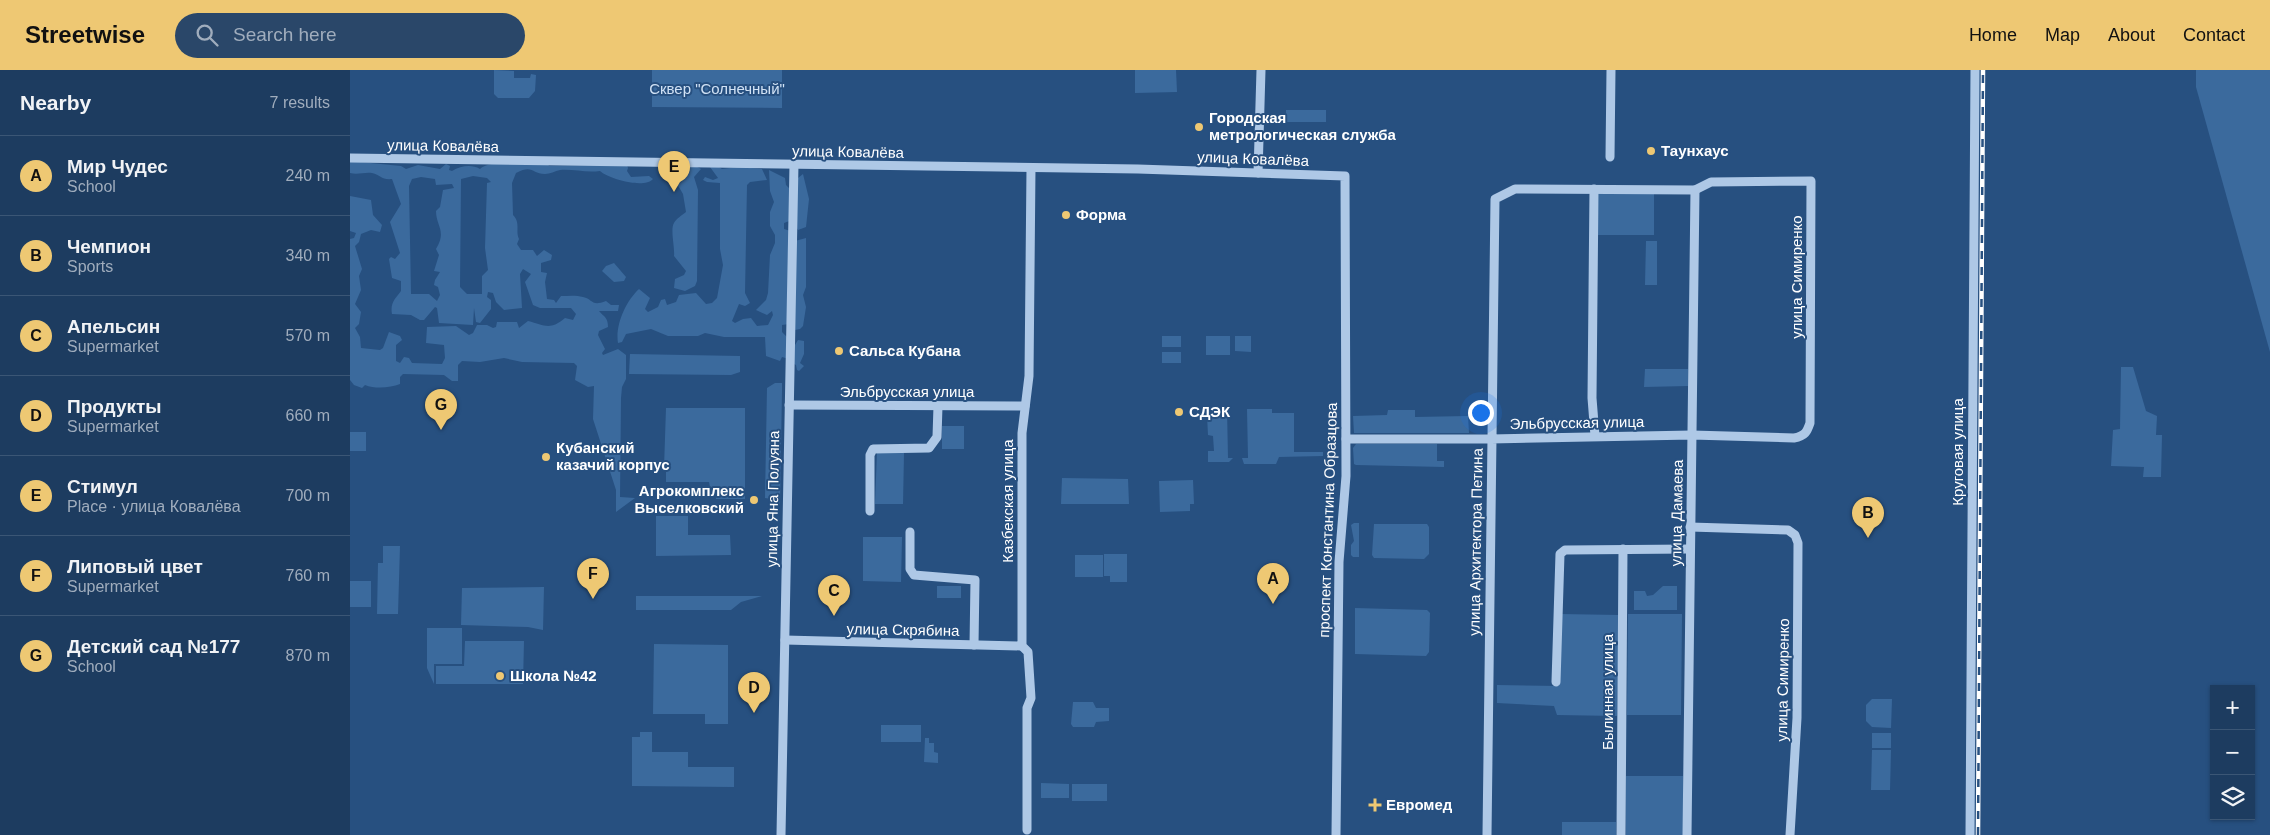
<!DOCTYPE html>
<meta charset="utf-8">
<style>
:root{--surface:#1d3c60;--page:#2a4769;--text:#f1f3f6;--muted:#a0adbd;--line:#3b5675;--accent:#eec873}
body{margin:0;font-family:Arial,sans-serif;background:var(--page);color:var(--text)}
.controls{position:absolute;right:15px;bottom:15px;display:grid;overflow:hidden;border-radius:0px;box-shadow:0 1px 4px #0004}
.controls button{width:45px;height:45px;display:grid;place-items:center;padding:0;border:0;border-bottom:1px solid var(--line);background:var(--surface);color:var(--text);font:25px sans-serif}
.you{position:absolute;left:1130px;top:342px;width:18px;height:18px;margin:-12px;border:4px solid #fff;border-radius:50%;background:#1a73e8;box-shadow:0 0 0 8px #1a73e833}
.badge{display:grid;place-items:center;width:32px;height:32px;border-radius:50%;background:var(--accent);color:#111;font-size:16px;font-weight:700}
.pin{position:absolute;translate:-50% -41px;filter:drop-shadow(0 1px 2px #0008)}
.pin::after{content:'';position:absolute;top:26px;width:18px;height:15px;background:inherit;clip-path:polygon(0 0,100% 0,50% 100%)}
.list{margin:0;padding:0;list-style:none}
h2{display:flex;justify-content:space-between;align-items:center;height:65px;margin:0;padding:0 20px;font-size:21px}
h2 small{font-size:16px;font-weight:400;color:var(--muted)}
.list li{display:grid;grid-template-columns:32px 1fr auto;gap:15px;align-items:center;box-sizing:border-box;height:80px;padding:0 20px;border-top:1px solid var(--line)}
.list b{display:block;font-size:19px;white-space:nowrap}
.list p{margin:0;font-size:16px;white-space:nowrap;color:var(--muted)}
.list em{font-size:16px;font-style:normal;color:var(--muted)}
.icon{flex:none;width:28px;height:28px;fill:none;stroke:currentColor;stroke-width:2;stroke-linecap:round;stroke-linejoin:round}
.map{position:relative;flex:none;width:1920px;height:765px;overflow:hidden}
header{display:flex;align-items:center;gap:30px;box-sizing:border-box;height:70px;padding:0 25px;background:var(--accent);color:#111}
header strong{font-size:24px}
nav{display:flex;gap:28px;margin-inline-start:auto;font-size:18px}
.search{width:350px;height:45px;background:var(--page);display:flex;align-items:center;gap:12px;box-sizing:border-box;padding:0 18px;border-radius:28px;color:var(--muted);font-size:19px}
main{display:flex}
aside{flex:1;background:var(--surface)}
.map>svg:first-child{display:block}
.green{fill:#3b6a9d;fill-rule:evenodd}
.lines{fill:none;stroke-linecap:round;stroke-linejoin:round}
.minor{stroke:#aec8e6;stroke-width:9}
.rail-casing{stroke:#fff;stroke-width:4.5}
.rail{stroke:#275080;stroke-width:2.5;stroke-dasharray:8;stroke-linecap:butt}
.poi-dot{fill:#eec873;stroke:#275080;stroke-width:2}
.labels{text-anchor:middle;stroke-width:4;stroke-linejoin:round;paint-order:stroke}
.park-label{font-size:15px;fill:#d1e2f5;stroke:#275080}
.poi-label{font-size:15px;font-weight:bold;fill:#fff;stroke:#275080;text-anchor:start}
.street-label{font-size:15px;fill:#fff;stroke:#275080}
</style>
<header>
<strong>Streetwise</strong>
<div class="search"><svg class="icon" aria-label="search" viewBox="0 0 24 24"><circle cx="10" cy="10" r="6"/><path d="M15 15l6 6"/></svg>Search here</div>
<nav><a>Home</a><a>Map</a><a>About</a><a>Contact</a></nav>
</header>
<main>
<aside>
<h2>Nearby<small>7 results</small></h2>
<ul class="list">
<li><span class="badge">A</span><div><b>Мир Чудес</b><p>School</p></div><em>240 m</em></li>
<li><span class="badge">B</span><div><b>Чемпион</b><p>Sports</p></div><em>340 m</em></li>
<li><span class="badge">C</span><div><b>Апельсин</b><p>Supermarket</p></div><em>570 m</em></li>
<li><span class="badge">D</span><div><b>Продукты</b><p>Supermarket</p></div><em>660 m</em></li>
<li><span class="badge">E</span><div><b>Стимул</b><p>Place · улица Ковалёва</p></div><em>700 m</em></li>
<li><span class="badge">F</span><div><b>Липовый цвет</b><p>Supermarket</p></div><em>760 m</em></li>
<li><span class="badge">G</span><div><b>Детский сад №177</b><p>School</p></div><em>870 m</em></li>
</ul>
</aside>
<div class="map">
<svg width="1920" height="765" viewBox="0 0 1920 765">
<rect width="100%" height="100%" fill="#275080"/>
<g class="green">
<polygon points="144,0 164,1 164,8 180,8 181,4 186,5 185,21 179,28 148,28 144,24"/>
<polygon points="302,0 432,0 432,38 302,37"/>
<polygon points="785,0 826,0 827,22 785,23"/>
<polygon points="1846,0 1920,0 1920,282 1846,17"/>
<rect x="936" y="40" width="40" height="12"/>
<path d="M0 91 51 96 56 99 68 95 90 99 96 94 100 96 99 100 102 101C111 96 121 94 130 99 140 89 182 93 197 93L199 96 277 95 278 98 277 101 281 107 299 106 303 109C294 119 259 109 250 101 236 103 224 99 210 100 205 101 200 104 195 104 182 104 183 94 166 103L162 113 163 145C171 153 165 161 169 169L167 174 171 180H183L187 186 194 180 202 185 201 190 191 193V202L197 203 195 212 197 229 204 230 206 233 211 226C218 226 226 225 233 227 243 229 241 237 256 231L261 235H269L268 241H249C254 247 258 247 258 257L249 261 248 265 255 279 252 283 253 285 268 279 276 285V309L272 317 271 328 270 427 285 428 266 442V420L243 349 244 316 238 317 225 310 227 296 224 293 172 292 154 288 130 292 112 291 108 295V311H102L94 305 53 304 50 307V314C40 318 25 319 15 315L12 318 4 315 0 310V169L4 168 6 163 0 161V126L21 130 23 145 32 155 30 162 21 160 11 164 9 172 5 176 12 199 9 206 11 220 5 234 11 242 9 254 5 258 10 267 11 278 30 280 33 278 39 262 50 266 52 270 46 275V291L50 293 54 287 59 288 62 293 92 294 95 288 94 275 76 273 77 257 106 256 119 265 123 263 127 255H137L143 258 146 257 147 252H167L169 258 178 251C194 255 200 261 215 248L223 250 226 244 221 238H190L183 235 175 212 181 204 173 199 170 204 172 238 154 240 146 232 143 223 138 222 137 227 141 230V239L130 253 126 252 124 238 123 255 89 253 87 238 85 237 74 250H70L61 245 42 244C40 233 45 229 51 221V211L42 208 39 189 41 187 45 189 50 183 40 152 51 134 42 109C31 110 31 105 22 103 14 102 8 105 0 103ZM123 106 137 108 141 112 137 113 135 178 138 200 132 206V224H117L110 217 111 109ZM71 107 85 109 86 115 102 114 104 118 93 120 90 137 86 141C86 156 97 161 86 179L89 185 84 201 90 202 85 210 84 215 88 217 90 225 87 231 79 224H61L59 116 62 109Z"/>
<path d="M344 95 351 99 344 107 348 120 347 211 345 216 335 221 324 218 325 209 334 205 336 201 324 186C325 178 320 159 324 153 326 149 332 145 336 142L333 124 323 107 325 96Z"/>
<path d="M360 97H369L372 99 388 97 412 99 417 110 400 112 397 115 395 223 400 233 395 236 389 234 382 251 385 253 393 249 401 248 407 256 418 255 423 245 422 241 417 245 406 240 416 230 418 223 420 185 425 173V165L420 156V142L424 132 420 121 419 100 435 108 436 115 442 121 448 108 453 104 459 129 456 157 448 160 442 150 434 153V159L444 162 445 171 456 168V217L453 225 456 237 453 256 450 259 440 261 439 254 432 255V262L445 275 448 270 454 271V284L450 293 454 296 449 301 447 300 446 295 440 292 439 289 432 287 430 291 416 286 415 267H374L355 263 348 266H318L301 259 276 264 272 272 268 273C265 255 276 231 289 219L300 228 295 239 298 242 308 237 311 230 315 229 317 235 326 232 329 225 346 223 356 234 362 233 367 228 373 195 370 179V113L357 112 353 110 355 107 363 110 368 108Z"/>
<rect x="1247" y="123" width="57" height="42"/>
<polygon points="1296,171 1307,171 1307,215 1295,215"/>
<polygon points="264,193 276,207 274,211 264,212 252,201 256,196"/>
<rect x="812" y="266" width="19" height="11"/>
<rect x="856" y="266" width="24" height="19"/>
<polygon points="885,266 901,266 901,282 885,281"/>
<rect x="812" y="282" width="19" height="11"/>
<polygon points="280,284 390,286 390,302 381,305 279,304"/>
<polygon points="1771,297 1783,297 1796,341 1807,346 1806,365 1812,365 1811,407 1793,407 1794,397 1761,396 1763,360 1770,359"/>
<polygon points="1295,299 1338,299 1338,316 1294,317"/>
<polygon points="425,313 432,313 432,321 430,435 422,429 415,428 417,318"/>
<polygon points="316,338 395,338 395,429 366,429 366,418 360,417 359,412 316,412 316,399 314,398"/>
<polygon points="863,339 877,339 878,388 883,388 879,392 858,392 858,381 864,381 863,366 858,365 857,345 863,344"/>
<polygon points="897,339 922,339 922,343 944,343 944,382 973,382 973,386 929,387 926,394 894,394 892,388 898,388"/>
<polygon points="1038,340 1065,340 1065,347 1118,346 1119,363 1004,363 1003,346 1037,345"/>
<rect x="592" y="356" width="22" height="23"/>
<rect x="0" y="362" width="16" height="19"/>
<polygon points="1006,374 1087,374 1087,391 1094,391 1094,397 1006,395 1004,394 1003,378"/>
<polygon points="527,382 554,383 553,434 525,434"/>
<polygon points="712,408 778,409 779,434 711,434"/>
<polygon points="843,410 844,434 840,434 840,441 810,442 809,411"/>
<polygon points="306,446 338,446 338,465 380,465 381,485 306,486"/>
<polygon points="1004,453 1009,453 1009,487 1003,487 1001,485 1001,475 1004,471 1001,455"/>
<polygon points="1024,454 1077,454 1079,457 1079,484 1074,489 1024,488 1022,485"/>
<polygon points="513,467 552,467 551,512 513,511"/>
<polygon points="33,476 50,476 48,544 27,544 28,493 33,493"/>
<polygon points="754,484 777,484 777,512 760,512 760,506 754,506"/>
<rect x="725" y="485" width="28" height="22"/>
<rect x="0" y="511" width="21" height="26"/>
<rect x="587" y="516" width="24" height="12"/>
<polygon points="1313,516 1327,516 1327,540 1284,540 1284,521 1295,521 1297,526 1303,525"/>
<polygon points="194,517 193,560 178,557 111,555 112,518"/>
<polygon points="286,526 412,526 391,532 381,540 286,540"/>
<polygon points="1005,538 1077,540 1080,543 1079,582 1076,586 1005,584"/>
<polygon points="1210,544 1269,545 1267,646 1207,645 1204,636 1147,633 1147,615 1209,616"/>
<polygon points="1278,544 1332,544 1331,645 1277,645"/>
<polygon points="77,558 112,558 112,594 84,594 84,614 77,598"/>
<polygon points="115,571 174,571 173,614 86,614 86,596 114,596"/>
<polygon points="304,574 378,575 378,654 355,654 355,644 303,644"/>
<polygon points="1522,629 1542,629 1541,658 1522,657 1516,651 1516,635"/>
<polygon points="723,632 743,632 746,638 759,638 759,651 746,652 744,657 723,657 721,654"/>
<rect x="531" y="655" width="40" height="17"/>
<polygon points="290,662 302,662 302,682 338,682 338,697 384,697 384,717 282,716 282,667 290,667"/>
<rect x="1522" y="663" width="19" height="15"/>
<polygon points="575,668 579,668 579,673 584,673 584,682 588,683 588,693 574,692"/>
<polygon points="1522,680 1541,680 1540,720 1521,720"/>
<rect x="1276" y="706" width="57" height="59"/>
<polygon points="691,713 719,714 719,728 691,728"/>
<rect x="722" y="714" width="35" height="17"/>
<rect x="1212" y="752" width="54" height="13"/>
</g>
<g class="lines">
<g class="minor">
<polyline points="1260,87 1261,0"/>
<polyline points="0,88 788,99 995,106 996,406 989,492 986,765"/>
<polyline points="908,103 911,0"/>
<polyline points="1244,119 1242,328 1245,366"/>
<polyline points="439,335 675,336"/>
<path d="M996 369H1141L1342 365 1444 368C1455 366 1457 362 1460 353L1461 111 1361 112 1345 120 1165 119 1145 129 1137 765"/>
<polyline points="520,441 520,385 523,379 579,378 587,367 588,336"/>
<polyline points="1340,457 1438,460 1445,465 1448,473 1447,648 1440,765"/>
<polyline points="560,462 560,499 564,505 625,510 624,575"/>
<polyline points="435,570 672,576"/>
<polyline points="1206,612 1210,484 1215,480 1340,479"/>
<polyline points="677,760 677,638 681,628 678,582 672,576 672,363 679,306 681,98"/>
<polyline points="431,765 444,94"/>
<polyline points="1271,765 1273,479"/>
<polyline points="1337,765 1345,120"/>
<polyline points="1620,765 1625,0"/>
</g>
<g class="rail-casing">
<polyline id="rail" points="1628,765 1633,0"/>
</g>
<use href="#rail" class="rail"/>
</g>
<g class="poi-dot">
<circle cx="849" cy="57" r="5"/>
<circle cx="1301" cy="81" r="5"/>
<circle cx="716" cy="145" r="5"/>
<circle cx="489" cy="281" r="5"/>
<circle cx="829" cy="342" r="5"/>
<circle cx="196" cy="387" r="5"/>
<circle cx="404" cy="430" r="5"/>
<circle cx="150" cy="606" r="5"/>
<path d="M1022.5 727.5h5v5h5v5h-5v5h-5v-5h-5v-5h5z"/>
</g>
<g class="labels">
<g class="park-label">
<text x="367" y="24">Сквер "Солнечный"</text>
</g>
<g class="poi-label">
<text x="859" y="53">Городская<tspan x="859" dy="17">метрологическая служба</tspan></text>
<text x="1311" y="86">Таунхаус</text>
<text x="726" y="150">Форма</text>
<text x="499" y="286">Сальса Кубана</text>
<text x="839" y="347">СДЭК</text>
<text x="206" y="383">Кубанский<tspan x="206" dy="17">казачий корпус</tspan></text>
<text x="394" y="426" text-anchor="end">Агрокомплекс<tspan x="394" dy="17">Выселковский</tspan></text>
<text x="160" y="611">Школа №42</text>
<text x="1036" y="740">Евромед</text>
</g>
<g class="street-label">
<text transform="translate(93 76) rotate(1)" y="5">улица Ковалёва</text>
<text transform="translate(498 82) rotate(1)" y="5">улица Ковалёва</text>
<text transform="translate(903 89) rotate(2)" y="5">улица Ковалёва</text>
<text transform="translate(1447 207) rotate(-90)" y="5">улица Симиренко</text>
<text x="557" y="327">Эльбрусская улица</text>
<text transform="translate(1227 353) rotate(-1)" y="5">Эльбрусская улица</text>
<text transform="translate(1608 382) rotate(-90)" y="5">Круговая улица</text>
<text transform="translate(423 429) rotate(-89)" y="5">улица Яна Полуяна</text>
<text transform="translate(658 431) rotate(-90)" y="5">Казбекская улица</text>
<text transform="translate(1327 443) rotate(-89)" y="5">улица Дамаева</text>
<text transform="translate(978 450) rotate(-88)" y="5">проспект Константина Образцова</text>
<text transform="translate(1126 472) rotate(-89)" y="5">улица Архитектора Петина</text>
<text transform="translate(553 560) rotate(1)" y="5">улица Скрябина</text>
<text transform="translate(1433 610) rotate(-89)" y="5">улица Симиренко</text>
<text transform="translate(1258 622) rotate(-90)" y="5">Былинная улица</text>
</g>
</g>
</svg>
<div class="controls">
<button>+</button>
<button>−</button>
<button><svg class="icon" aria-label="layers" viewBox="0 0 24 24"><path d="M12 4l9 5-9 5-9-5zM3 14l9 5 9-5"/></svg></button>
</div>
<div class="you"></div>
<div class="pin badge" style="left:923px;top:534px">A</div>
<div class="pin badge" style="left:1518px;top:468px">B</div>
<div class="pin badge" style="left:484px;top:546px">C</div>
<div class="pin badge" style="left:404px;top:643px">D</div>
<div class="pin badge" style="left:324px;top:122px">E</div>
<div class="pin badge" style="left:243px;top:529px">F</div>
<div class="pin badge" style="left:91px;top:360px">G</div>
</div>
</main>
